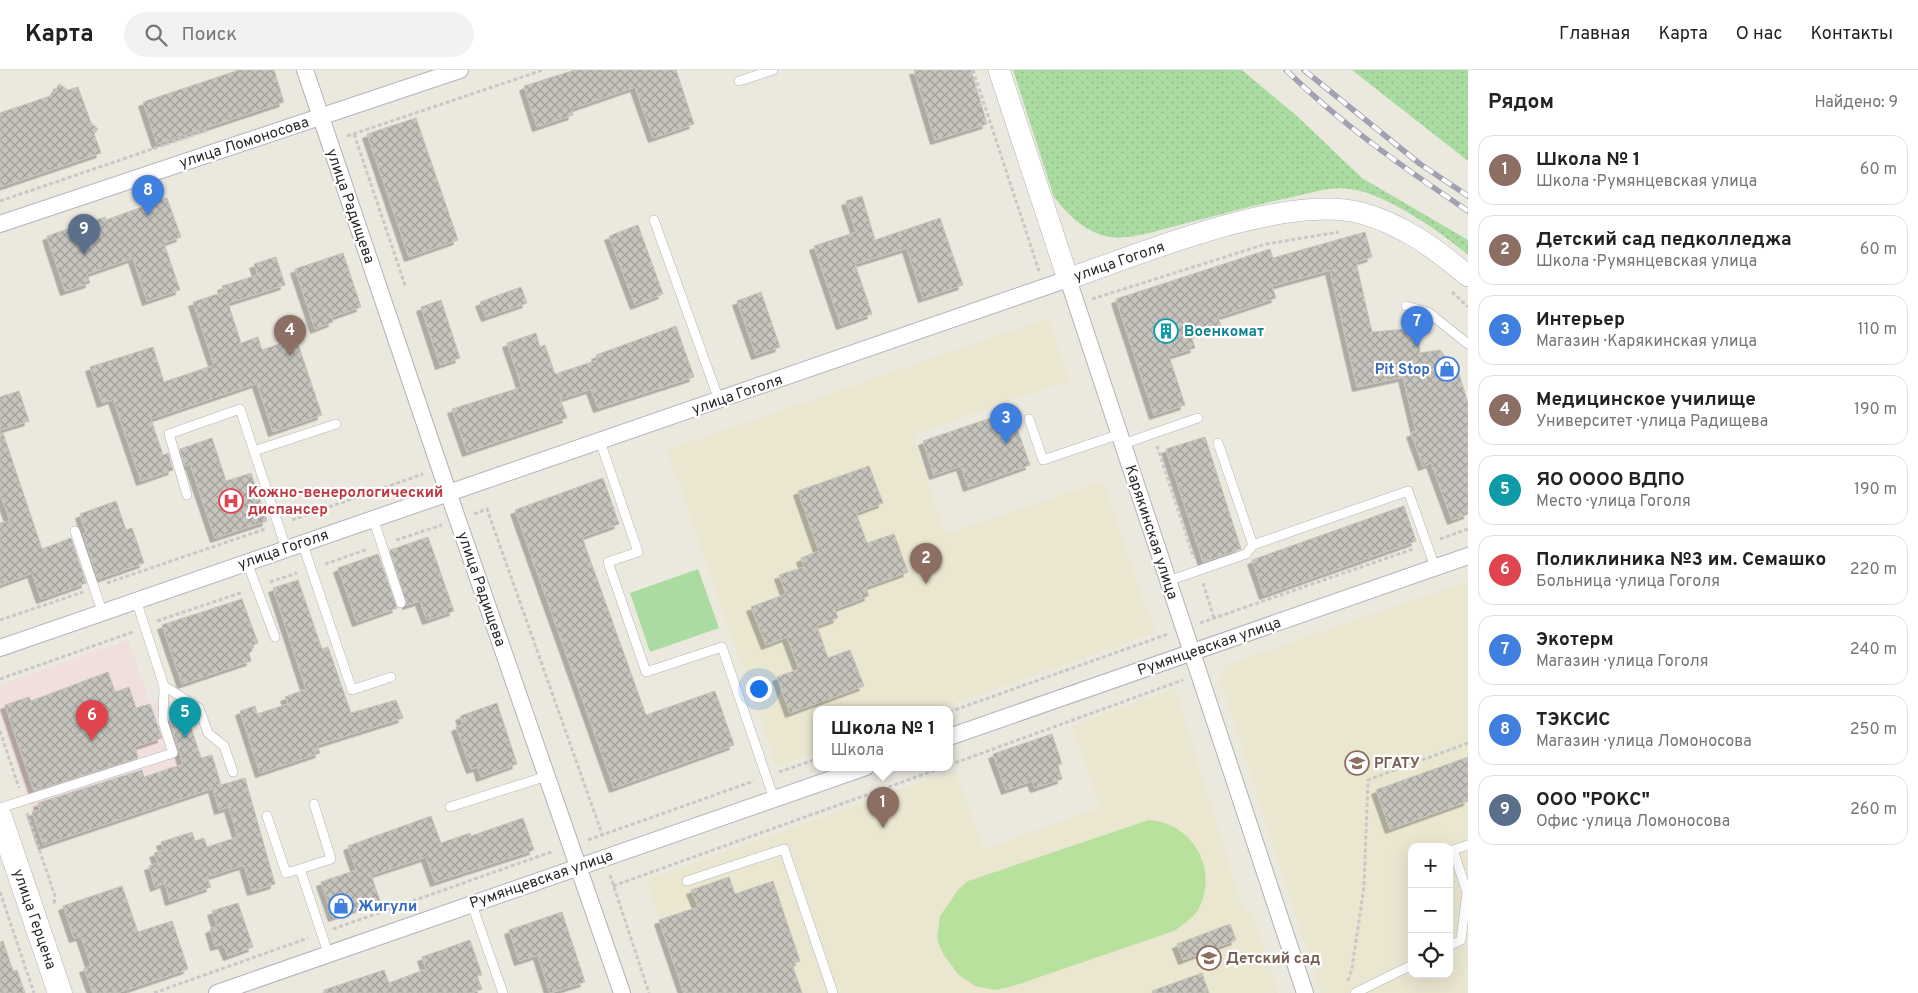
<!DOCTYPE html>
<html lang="ru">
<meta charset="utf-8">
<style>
:root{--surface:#fff;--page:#f2f2f2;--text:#222;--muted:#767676;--line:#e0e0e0;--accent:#5152e4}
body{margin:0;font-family:Overpass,sans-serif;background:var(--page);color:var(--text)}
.controls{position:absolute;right:15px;bottom:15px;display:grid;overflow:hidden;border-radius:10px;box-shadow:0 5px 20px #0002}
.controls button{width:45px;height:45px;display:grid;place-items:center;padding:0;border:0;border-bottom:1px solid var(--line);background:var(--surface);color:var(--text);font:25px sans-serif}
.you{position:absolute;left:758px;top:618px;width:18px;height:18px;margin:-12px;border:4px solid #fff;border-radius:50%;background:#1a73e8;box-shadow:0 0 0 8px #1a73e833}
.badge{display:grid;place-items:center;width:32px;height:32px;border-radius:50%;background:var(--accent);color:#fff;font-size:16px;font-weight:700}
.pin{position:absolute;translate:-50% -41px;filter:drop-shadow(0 1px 2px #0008)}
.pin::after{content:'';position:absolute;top:26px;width:18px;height:15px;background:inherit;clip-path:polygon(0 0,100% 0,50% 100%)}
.popup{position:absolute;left:813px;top:636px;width:140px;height:65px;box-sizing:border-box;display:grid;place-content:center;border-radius:10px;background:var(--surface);filter:drop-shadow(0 1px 4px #0005);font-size:16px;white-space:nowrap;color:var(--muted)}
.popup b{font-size:19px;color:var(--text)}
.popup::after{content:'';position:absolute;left:50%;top:100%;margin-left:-10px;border:10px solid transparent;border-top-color:var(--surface)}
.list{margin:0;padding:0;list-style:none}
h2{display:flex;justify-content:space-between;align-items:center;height:65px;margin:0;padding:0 20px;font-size:21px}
h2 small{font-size:16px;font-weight:400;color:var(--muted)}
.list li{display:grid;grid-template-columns:32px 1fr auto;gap:15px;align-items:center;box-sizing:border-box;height:70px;margin:0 10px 10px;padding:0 10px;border:1px solid var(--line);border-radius:15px}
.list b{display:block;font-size:19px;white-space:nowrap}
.list p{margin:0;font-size:16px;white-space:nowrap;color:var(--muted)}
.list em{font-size:16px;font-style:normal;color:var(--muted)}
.icon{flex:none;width:28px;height:28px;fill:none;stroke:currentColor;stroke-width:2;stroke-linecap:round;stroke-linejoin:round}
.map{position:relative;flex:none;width:1468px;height:923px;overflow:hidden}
header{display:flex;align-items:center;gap:30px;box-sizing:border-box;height:70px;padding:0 25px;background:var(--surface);border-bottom:1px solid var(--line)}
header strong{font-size:24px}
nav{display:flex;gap:28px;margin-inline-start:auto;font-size:18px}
.search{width:350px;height:45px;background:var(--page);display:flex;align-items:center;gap:12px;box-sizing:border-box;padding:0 18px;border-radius:28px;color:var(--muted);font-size:19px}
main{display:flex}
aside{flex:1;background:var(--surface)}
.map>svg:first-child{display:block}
.education{fill:#eae6d0;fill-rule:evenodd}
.medical{fill:#f0dfdc}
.grass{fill:url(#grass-dots)}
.park{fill:#aadba1}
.pitch{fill:#b8e19e}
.building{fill:url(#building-cross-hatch);stroke:#c6c3b8;filter:url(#shadow)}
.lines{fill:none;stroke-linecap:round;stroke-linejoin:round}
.service-casing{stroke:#b2b2bc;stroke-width:10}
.minor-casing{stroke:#b2b2bc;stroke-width:18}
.tertiary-casing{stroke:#b2b2bc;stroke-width:22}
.secondary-casing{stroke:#b2b2bc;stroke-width:25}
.path{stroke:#c8c8c8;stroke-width:3;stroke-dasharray:4 2.5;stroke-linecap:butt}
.service{stroke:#fff;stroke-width:9}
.minor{stroke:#fff;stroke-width:16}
.tertiary{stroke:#fff;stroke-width:21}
.secondary{stroke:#fff;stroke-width:24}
.rail-casing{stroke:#a2a1b2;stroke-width:5.5}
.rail{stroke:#fff;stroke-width:4;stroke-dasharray:11;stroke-linecap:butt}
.labels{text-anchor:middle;stroke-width:4.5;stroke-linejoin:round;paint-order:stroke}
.street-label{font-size:15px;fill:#2a2a2a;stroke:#fff}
.culture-label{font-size:15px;font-weight:bold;fill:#0d838f;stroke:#fff;text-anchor:start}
.shop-label{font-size:15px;font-weight:bold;fill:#366cbe;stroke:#fff;text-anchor:end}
.health-label{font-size:15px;font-weight:bold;fill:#be3a42;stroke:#fff;text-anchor:start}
.education-label{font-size:15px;font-weight:bold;fill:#785e54;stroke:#fff;text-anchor:start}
</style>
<header>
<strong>Карта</strong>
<div class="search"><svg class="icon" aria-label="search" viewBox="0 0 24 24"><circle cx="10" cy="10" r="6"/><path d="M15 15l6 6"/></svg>Поиск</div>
<nav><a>Главная</a><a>Карта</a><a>О нас</a><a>Контакты</a></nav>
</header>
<main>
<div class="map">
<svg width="1468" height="923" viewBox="0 0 1468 923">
<defs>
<pattern id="grass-dots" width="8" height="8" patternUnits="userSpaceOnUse" patternTransform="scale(1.25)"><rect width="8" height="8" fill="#aadba1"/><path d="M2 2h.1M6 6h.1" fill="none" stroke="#92bc8b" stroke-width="1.8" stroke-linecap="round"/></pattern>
<pattern id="building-cross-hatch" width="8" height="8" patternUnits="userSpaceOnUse" patternTransform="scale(1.25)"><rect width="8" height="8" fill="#c6c4bd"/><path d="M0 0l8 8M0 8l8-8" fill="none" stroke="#a19f9a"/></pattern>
<filter id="shadow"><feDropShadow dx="-4.5" dy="4.5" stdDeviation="0" flood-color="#0004"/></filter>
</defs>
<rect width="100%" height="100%" fill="#ebe8de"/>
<g class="education">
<polygon points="1048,248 1069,310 913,365 945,464 1103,411 1155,563 938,639 817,639 817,682 777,696 667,380"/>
<path d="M1468 511V923H1321L1220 610 1226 595ZM1412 777H1449V904H1412Z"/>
<polygon points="1175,618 1244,842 1251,840 1278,923 684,923 646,810 955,700 984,779 1101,737 1072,656"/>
</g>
<polygon class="medical" points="128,570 150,634 162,630 193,724 43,775 0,646 0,615"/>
<g class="grass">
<path d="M1013 0H1242L1298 47 1362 108 1468 170V185C1441 162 1385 123 1350 119 1334 116 1313 122 1297 126 1254 135 1211 147 1168 158 1149 163 1124 171 1105 166 1083 160 1067 144 1054 127Z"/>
<polygon points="1352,0 1468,0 1468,91"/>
</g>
<polygon class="park" points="698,499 719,558 650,582 630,523"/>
<path class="pitch" d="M1149 750C1192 753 1219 798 1199 838 1194 848 1182 855 1174 861L1010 917 995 920 975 916 958 904 943 884 937 869 940 846 958 820 968 811Z"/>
<g class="building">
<polygon points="239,0 274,0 284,32 157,74 143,32"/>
<polygon points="575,0 676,0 694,54 653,68 635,17 571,39 573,45 537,57 524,16"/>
<polygon points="914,0 971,0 987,54 935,70"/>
<polygon points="59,14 68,20 78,17 91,53 98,59 94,64 101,83 0,117 0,43 53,25"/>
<polygon points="416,48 458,170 409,187 367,64"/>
<polygon points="862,126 875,170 940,148 963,215 923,228 907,178 855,194 872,244 841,255 814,176 856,162 846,131"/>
<polygon points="167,128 181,167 164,173 180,220 147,231 133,188 87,204 90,213 65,221 47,166 105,147 106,150"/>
<polygon points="638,155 663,224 635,235 609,166"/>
<polygon points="1365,162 1372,187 1356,192 1372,262 1418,258 1420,283 1440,280 1459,304 1468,333 1468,444 1452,450 1431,393 1423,396 1411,363 1416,361 1403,307 1357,317 1330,200 1272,216 1276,228 1218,247 1221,256 1191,265 1195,278 1169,286 1185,335 1154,345 1116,229 1270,179 1273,188"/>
<polygon points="343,183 361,237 332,247 333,252 315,259 295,199"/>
<polygon points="276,187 285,215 228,233 241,273 258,267 262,280 296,268 322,345 273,362 257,313 151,349 163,385 168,383 173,400 141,411 113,329 102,333 90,297 153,277 164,312 214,295 193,232 224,222 222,216 258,205 254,194"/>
<polygon points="521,217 527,233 486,247 480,232"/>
<polygon points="761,222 780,277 756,285 737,231"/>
<polygon points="441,230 460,288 440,295 421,237"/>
<polygon points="676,256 694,307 598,338 591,319 560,329 567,348 467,382 452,339 522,317 507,273 536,263 540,277 545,275 555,304 598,290 596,285"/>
<polygon points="19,321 29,351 0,360 0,327"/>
<polygon points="1011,341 1030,395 968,417 961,396 934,405 923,371"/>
<polygon points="3,363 42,479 71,468 86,513 41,529 32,503 0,515 0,453 10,451 0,423 0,364"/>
<polygon points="1205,367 1241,479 1203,492 1166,379"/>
<polygon points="212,368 226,411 251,403 267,451 215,468 190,394 185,396 180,379"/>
<polygon points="869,396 883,433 856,443 867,473 894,464 908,502 866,517 869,526 835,539 838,548 817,556 828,588 850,580 864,616 790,643 777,607 799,599 787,567 766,575 751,537 786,524 779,505 804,497 801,488 819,481 798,421"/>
<polygon points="603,408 619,454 582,467 646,645 715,621 734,675 614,718 515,440"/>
<polygon points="116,431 126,460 132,458 144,493 98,509 83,464 86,463 80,444"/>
<polygon points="1404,436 1416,471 1264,525 1252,490"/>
<polygon points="428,467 454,541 427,550 420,531 407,535 390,480"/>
<polygon points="378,484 397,538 357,552 338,498"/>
<polygon points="298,510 322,579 328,577 351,643 396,630 403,648 317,675 320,683 260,703 240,641 255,636 257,644 288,634 285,627 306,619 273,518"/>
<polygon points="242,529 258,573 251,576 252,581 249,583 251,591 182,614 162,555"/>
<polygon points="108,602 115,622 129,617 136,638 150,634 162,668 135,677 138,688 34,721 5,635 29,627 31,631"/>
<polygon points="497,633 517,694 481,707 478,697 471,699 456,657 463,654 460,646"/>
<polygon points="186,642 201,688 212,685 221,715 245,708 275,814 252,821 244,795 207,807 211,817 170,831 165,813 155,817 149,796 158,793 154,783 164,780 161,772 192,762 195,771 204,768 207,777 238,767 229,737 219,740 213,718 43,775 32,742 40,740 38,733 142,700 144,707 183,694 169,648"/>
<polygon points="1052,664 1062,694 1058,695 1062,709 1035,718 1032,711 1006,720 993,684"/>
<polygon points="1468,687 1468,731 1390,759 1376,720"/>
<polygon points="431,746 441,773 470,763 471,766 523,748 534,780 435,812 426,787 371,805 380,831 333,847 321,812 356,800 348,776"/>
<polygon points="729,807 735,824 773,811 800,891 792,894 802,923 684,923 659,850 698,837 691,820"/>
<polygon points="122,816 138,862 172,851 188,899 117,923 93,923 84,898 91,896 81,866 74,868 63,836"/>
<polygon points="238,833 253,877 228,886 223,874 215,876 210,859 217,856 212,841"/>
<polygon points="562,842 585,912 550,923 538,885 519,891 509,860"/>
<polygon points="1230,854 1236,870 1183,890 1177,874"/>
<polygon points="470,870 482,905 477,906 482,919 471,923 324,923 324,920 384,900 389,913 426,899 422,887"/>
<polygon points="3,871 13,901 17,900 25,923 0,923 0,872"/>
<polygon points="1202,903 1209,923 1153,923 1152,921"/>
</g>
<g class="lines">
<g class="service-casing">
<g id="service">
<polyline points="739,11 773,0"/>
<polyline points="654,150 719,330"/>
<polyline points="1406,236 1428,242 1468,274"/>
<polyline points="1029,349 1043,390 1120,364"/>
<polyline points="600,371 638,482 608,492 646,602 722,577 774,729"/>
<polyline points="1123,374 1198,348"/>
<polyline points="254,381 336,354"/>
<polyline points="187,425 169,364 240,339 286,478"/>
<polyline points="373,448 401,533"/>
<polyline points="75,461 102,541"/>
<polyline points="302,472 352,620 391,607"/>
<polyline points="1253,475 1408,421 1435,497"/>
<polyline points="247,492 275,567"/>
<polyline points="1168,511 1246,484 1253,475 1218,373"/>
<polyline points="136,530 164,616 199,638 208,663 224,676 233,702"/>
<polyline points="450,737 547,706"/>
<polyline points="0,738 173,683 163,652 164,616"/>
<polyline points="267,746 286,803 300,799 328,883"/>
<polyline points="300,799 331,789 314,734"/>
<polyline points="687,811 784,779 833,923"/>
<polyline points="471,832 503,923"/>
<polyline points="1449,876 1461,870 1467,822 1453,780 1468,775"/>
<polyline points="1355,923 1412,895"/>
</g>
</g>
<g class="minor-casing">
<g id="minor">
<polyline points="305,0 448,422 622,923"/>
<polyline points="0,154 460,0"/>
<polyline points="0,578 1068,209 1305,923"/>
<polyline points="949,667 1468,486"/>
<polyline points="217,923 866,697"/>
</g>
</g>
<g class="tertiary-casing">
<path id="tertiary" d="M999 0 1068 209C1142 183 1286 123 1361 143 1402 154 1436 179 1468 206"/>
</g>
<g class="secondary-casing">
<polyline id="secondary" points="0,747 60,923"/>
</g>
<g class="path">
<polyline points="973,0 1039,201"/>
<polyline points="354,64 406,218"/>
<polyline points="347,66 543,0"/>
<polyline points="0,131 208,60"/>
<polyline points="1452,222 1468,237"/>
<polyline points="1092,229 1266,174 1339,162"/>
<polyline points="1157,376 1194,488"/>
<polyline points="474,444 487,439 602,764"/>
<polyline points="292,450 423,404"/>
<polyline points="1440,469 1468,459"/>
<polyline points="396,470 442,455"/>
<polyline points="325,494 368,479"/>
<polyline points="270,512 297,503"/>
<polyline points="107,513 265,459"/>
<polyline points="1203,513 1214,548"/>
<polyline points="0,550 83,522"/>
<polyline points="157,551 243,522"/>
<polyline points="1200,553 1413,479"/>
<polyline points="0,609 133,562"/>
<polyline points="949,642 1168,564"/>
<polyline points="0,661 19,718"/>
<polyline points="949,695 1183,610"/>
<polyline points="779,702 817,689"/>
<polyline points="27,743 55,826 54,835"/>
<polyline points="588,770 754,711"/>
<polyline points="610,805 649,923"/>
<polyline points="613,816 944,697"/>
<polyline points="0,822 34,923"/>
<polyline points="333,859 554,781"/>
<polyline points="1348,911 1352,898 1364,817 1368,710 1468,673"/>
<polyline points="154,923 308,868"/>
</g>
<use href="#service" class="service"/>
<use href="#minor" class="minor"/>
<use href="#tertiary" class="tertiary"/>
<use href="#secondary" class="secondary"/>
<g class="rail-casing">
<g id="rail">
<path d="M1286 0C1341 54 1404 98 1468 141"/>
<polyline points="1304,0 1420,94 1468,126"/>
</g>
</g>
<use href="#rail" class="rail"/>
</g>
<defs>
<g id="building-ring" transform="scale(1.25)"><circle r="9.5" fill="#fff" stroke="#0f9aa8" stroke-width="1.5"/><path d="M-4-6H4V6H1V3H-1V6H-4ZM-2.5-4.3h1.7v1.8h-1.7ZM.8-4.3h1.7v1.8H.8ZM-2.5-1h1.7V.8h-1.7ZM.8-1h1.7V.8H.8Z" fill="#0f9aa8"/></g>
<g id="shop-ring" transform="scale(1.25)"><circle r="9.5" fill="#fff" stroke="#3f7fe0" stroke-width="1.5"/><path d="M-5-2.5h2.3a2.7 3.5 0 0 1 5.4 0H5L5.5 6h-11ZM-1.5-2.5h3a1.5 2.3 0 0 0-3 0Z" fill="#3f7fe0"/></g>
<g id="hospital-ring" transform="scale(1.25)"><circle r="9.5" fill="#fff" stroke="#e0444e" stroke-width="1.5"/><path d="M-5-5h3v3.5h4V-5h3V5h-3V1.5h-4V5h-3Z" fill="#e0444e"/></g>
<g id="university-ring" transform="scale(1.25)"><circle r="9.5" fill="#fff" stroke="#8d6e63" stroke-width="1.5"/><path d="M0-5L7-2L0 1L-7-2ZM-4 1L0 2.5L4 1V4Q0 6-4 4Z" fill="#8d6e63"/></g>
<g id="school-ring" transform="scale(1.25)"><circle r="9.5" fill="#fff" stroke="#8d6e63" stroke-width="1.5"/><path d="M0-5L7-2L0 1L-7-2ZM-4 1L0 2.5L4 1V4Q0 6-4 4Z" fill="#8d6e63"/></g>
</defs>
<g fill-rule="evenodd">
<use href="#building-ring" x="1166" y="261"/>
<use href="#shop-ring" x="1447" y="299"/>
<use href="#hospital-ring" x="231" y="431"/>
<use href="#university-ring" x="1357" y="693"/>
<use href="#shop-ring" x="341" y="836"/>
<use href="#school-ring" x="1209" y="888"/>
</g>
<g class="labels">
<g class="street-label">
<text transform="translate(244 72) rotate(-18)" y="5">улица Ломоносова</text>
<text transform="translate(351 136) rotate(71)" y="5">улица Радищева</text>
<text transform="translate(1119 191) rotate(-19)" y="5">улица Гоголя</text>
<text transform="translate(737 324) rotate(-19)" y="5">улица Гоголя</text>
<text transform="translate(1152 462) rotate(72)" y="5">Карякинская улица</text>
<text transform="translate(283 479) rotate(-19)" y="5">улица Гоголя</text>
<text transform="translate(482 519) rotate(71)" y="5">улица Радищева</text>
<text transform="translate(1209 576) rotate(-19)" y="5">Румянцевская улица</text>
<text transform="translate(541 809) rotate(-19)" y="5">Румянцевская улица</text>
<text transform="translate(35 849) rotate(71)" y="5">улица Герцена</text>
</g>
<g class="culture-label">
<text x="1184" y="266">Военкомат</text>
</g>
<g class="shop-label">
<text x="1430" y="304">Pit Stop</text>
<text x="358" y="841" text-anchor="start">Жигули</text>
</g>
<g class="health-label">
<text x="248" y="427">Кожно-венерологический<tspan x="248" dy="17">диспансер</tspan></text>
</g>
<g class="education-label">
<text x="1374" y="698">РГАТУ</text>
<text x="1226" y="893">Детский сад</text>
</g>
</g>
</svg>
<div class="controls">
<button>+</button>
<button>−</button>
<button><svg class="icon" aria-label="locate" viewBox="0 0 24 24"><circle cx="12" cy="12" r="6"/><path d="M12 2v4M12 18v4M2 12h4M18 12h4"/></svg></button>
</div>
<div class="you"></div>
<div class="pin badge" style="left:883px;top:758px;background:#8d6e63">1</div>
<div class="popup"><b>Школа № 1</b>Школа</div>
<div class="pin badge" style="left:926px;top:514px;background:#8d6e63">2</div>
<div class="pin badge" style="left:1006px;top:374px;background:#3f7fe0">3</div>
<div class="pin badge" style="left:290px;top:286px;background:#8d6e63">4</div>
<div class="pin badge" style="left:185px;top:668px;background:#0f9aa8">5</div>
<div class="pin badge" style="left:92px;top:671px;background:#e0444e">6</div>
<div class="pin badge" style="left:1417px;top:277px;background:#3f7fe0">7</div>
<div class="pin badge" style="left:148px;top:146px;background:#3f7fe0">8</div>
<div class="pin badge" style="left:84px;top:185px;background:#5c6f8a">9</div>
</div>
<aside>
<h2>Рядом<small>Найдено: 9</small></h2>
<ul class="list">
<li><span class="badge" style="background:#8d6e63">1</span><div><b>Школа № 1</b><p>Школа · Румянцевская улица</p></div><em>60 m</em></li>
<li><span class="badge" style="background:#8d6e63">2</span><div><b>Детский сад педколледжа</b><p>Школа · Румянцевская улица</p></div><em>60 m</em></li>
<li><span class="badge" style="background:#3f7fe0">3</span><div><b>Интерьер</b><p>Магазин · Карякинская улица</p></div><em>110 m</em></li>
<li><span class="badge" style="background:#8d6e63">4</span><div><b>Медицинское училище</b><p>Университет · улица Радищева</p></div><em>190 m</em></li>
<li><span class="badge" style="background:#0f9aa8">5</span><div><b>ЯО ОООО ВДПО</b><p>Место · улица Гоголя</p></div><em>190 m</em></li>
<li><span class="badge" style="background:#e0444e">6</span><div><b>Поликлиника №3 им. Семашко</b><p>Больница · улица Гоголя</p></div><em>220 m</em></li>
<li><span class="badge" style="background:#3f7fe0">7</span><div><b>Экотерм</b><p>Магазин · улица Гоголя</p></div><em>240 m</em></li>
<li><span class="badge" style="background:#3f7fe0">8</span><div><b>ТЭКСИС</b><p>Магазин · улица Ломоносова</p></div><em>250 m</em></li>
<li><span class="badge" style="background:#5c6f8a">9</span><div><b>ООО &quot;РОКС&quot;</b><p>Офис · улица Ломоносова</p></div><em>260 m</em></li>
</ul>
</aside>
</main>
